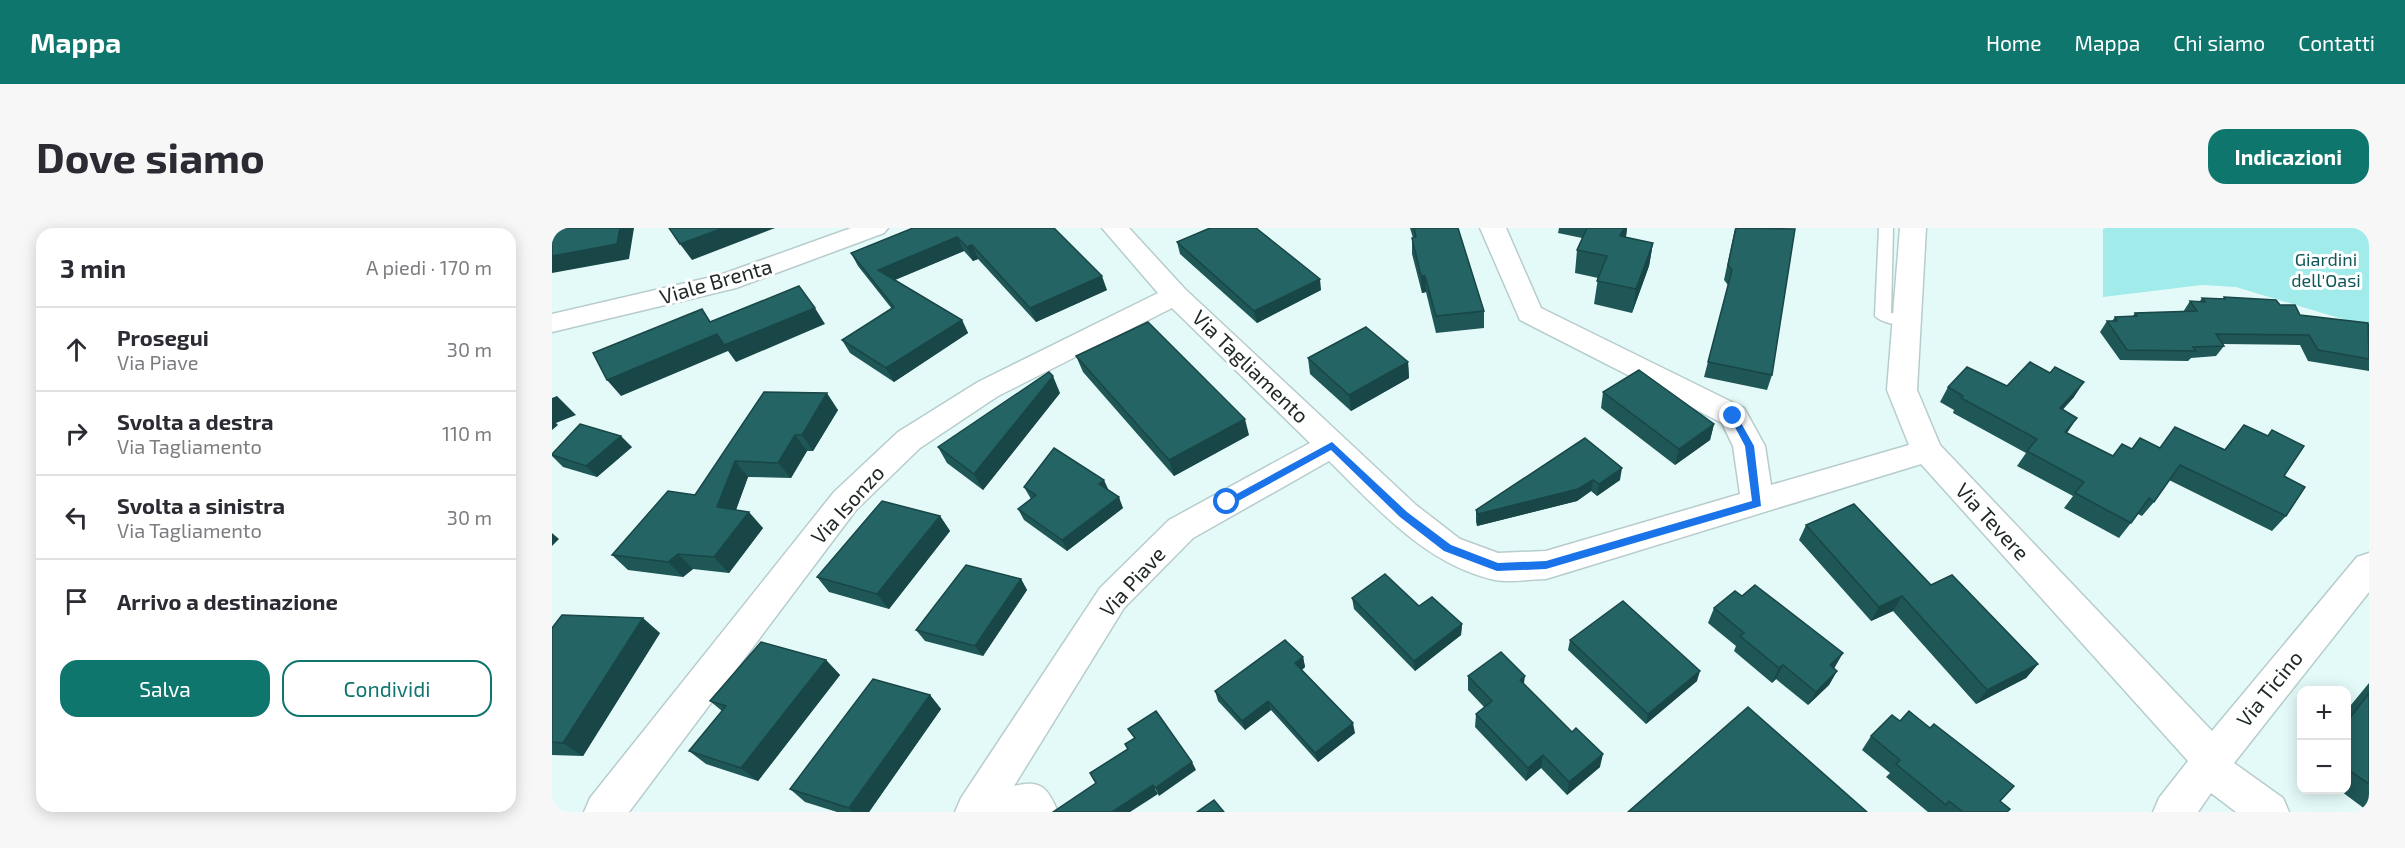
<!DOCTYPE html>
<html lang="it">
<meta charset="utf-8">
<style>
:root{--surface:#fff;--page:#f7f7f7;--text:#2b2b33;--muted:#7c7c81;--line:#e1e1e2;--accent:#0f766e}
body{margin:0;font-family:"Exo 2",sans-serif;background:var(--page);color:var(--text)}
.controls{position:absolute;right:18px;bottom:18px;display:grid;overflow:hidden;border-radius:12px;box-shadow:0 3px 15px #0003}
.controls button{width:54px;height:54px;display:grid;place-items:center;padding:0;border:0;border-bottom:2px solid var(--line);background:var(--surface);color:var(--text);font:30px sans-serif}
.stop{position:absolute;width:18px;height:18px;margin:-14px;border:4px solid #1a73e8;border-radius:50%;background:#fff}
.stop.end{background:#1a73e8;border-color:#fff;box-shadow:0 2px 6px #0008}
.list{margin:0;padding:0;list-style:none}
h2{display:flex;justify-content:space-between;align-items:center;height:78px;margin:0;padding:0 24px;font-size:26px}
h2 small{font-size:20px;font-weight:400;color:var(--muted)}
.list li{display:grid;grid-template-columns:39px 1fr auto;gap:18px;align-items:center;box-sizing:border-box;height:84px;padding:0 24px;border-top:2px solid var(--line)}
.list b{display:block;font-size:22px;white-space:nowrap}
.list p{margin:0;font-size:20px;white-space:nowrap;color:var(--muted)}
.list em{font-size:20px;font-style:normal;color:var(--muted)}
.actions{display:flex;gap:12px;padding:18px 24px}
.actions a{flex:1;padding:14px 0;border:2px solid var(--accent);border-radius:18px;text-align:center;font-size:21px;color:var(--accent)}
.actions .main{background:var(--accent);color:#fff}
.icon{flex:none;width:33px;height:33px;fill:none;stroke:currentColor;stroke-width:2;stroke-linecap:round;stroke-linejoin:round}
.map{position:relative;flex:none;width:1817px;height:584px;overflow:hidden;border-radius:18px}
header{display:flex;align-items:center;gap:36px;box-sizing:border-box;height:84px;padding:0 30px;background:var(--accent);color:#fff}
header strong{font-size:28px}
nav{display:flex;gap:33px;margin-inline-start:auto;font-size:21px}
.intro{display:flex;align-items:center;justify-content:space-between;box-sizing:border-box;height:144px;padding:0 36px}
h1{margin:0;font-size:42px}
.button{padding:15px 27px;border-radius:18px;background:var(--accent);color:#fff;font-size:21px;font-weight:700}
main{display:flex;gap:36px;padding:0 36px}
aside{flex:1;background:var(--surface);border-radius:18px;box-shadow:0 3px 15px #0003}
.map>svg:first-child{display:block}
.green{fill:#a1ebeb}
.lines{fill:none;stroke-linecap:round;stroke-linejoin:round}
.lane-casing{stroke:#b7cccc;stroke-width:3}
.street-casing{stroke:#b7cccc;stroke-width:3}
.lane{fill:#fff;fill-rule:evenodd}
.street{fill:#fff;fill-rule:evenodd}
.wall{fill:#1f5656}
.shaded-wall{fill:#194646}
.building{fill:#246464;stroke:#194646;stroke-width:1.5}
.route{fill:#1a73e8}
.labels{text-anchor:middle;stroke-width:6;stroke-linejoin:round;paint-order:stroke}
.far-park-label{font-size:18px;fill:#0f5758;stroke:#fff}
.street-label{font-size:21px;fill:#212928;stroke:#fff}
</style>
<header>
<strong>Mappa</strong>
<nav><a>Home</a><a>Mappa</a><a>Chi siamo</a><a>Contatti</a></nav>
</header>
<div class="intro"><h1>Dove siamo</h1><a class="button">Indicazioni</a></div>
<main>
<aside>
<h2>3 min<small>A piedi · 170 m</small></h2>
<ul class="list">
<li><svg class="icon" aria-label="ahead" viewBox="0 0 24 24"><path d="M12 20V5M6 11l6-6 6 6"/></svg><div><b>Prosegui</b><p>Via Piave</p></div><em>30 m</em></li>
<li><svg class="icon" aria-label="right" viewBox="0 0 24 24"><path d="M7 20v-9h11M14 6l5 5-5 5"/></svg><div><b>Svolta a destra</b><p>Via Tagliamento</p></div><em>110 m</em></li>
<li><svg class="icon" aria-label="left" viewBox="0 0 24 24"><path d="M17 20v-9H6M10 6l-5 5 5 5"/></svg><div><b>Svolta a sinistra</b><p>Via Tagliamento</p></div><em>30 m</em></li>
<li><svg class="icon" aria-label="arrive" viewBox="0 0 24 24"><path d="M6 21V4h12l-3 4 3 4H6"/></svg><div><b>Arrivo a destinazione</b></div></li>
</ul>
<div class="actions"><a class="main">Salva</a><a>Condividi</a></div>
</aside>
<div class="map">
<svg width="1817" height="584" viewBox="0 0 1817 584">
<rect width="100%" height="100%" fill="#e4faf9"/>
<polygon class="green" points="1554,0 1817,0 1817,99 1684,59 1650,57 1551,69 1551,1"/>
<g class="lines">
<g class="lane-casing">
<path id="lane" d="M1327 0H1341L1339 85 1359 90 1362 93 1359 96C1350 99 1330 95 1323 88Z"/>
</g>
<g class="street-casing">
<g id="street">
<polygon points="299,0 336,0 332,5 184,60 0,104 0,86 168,47"/>
<path d="M550 0H577L633 61 864 277 908 311 946 325 994 323 1188 266 1181 218 1170 195 968 92 928 0H954L989 80 1192 180 1213 218 1219 257 1357 217 1335 162 1348 0H1374L1365 162 1388 217 1660 503 1805 329 1817 325V364L1682 535 1731 570 1737 584H1684L1659 565 1646 584H1601L1607 570 1636 533 1369 236 994 351C978 351 959 355 943 352 874 337 825 280 777 233L641 310 572 380 462 558C489 551 496 560 506 584H403L409 570 548 360 617 292 758 215 620 80 446 168 368 220 304 282 77 584H32L38 570 282 264 346 204 426 154 606 65Z"/>
</g>
</g>
<use href="#lane" class="lane"/>
<use href="#street" class="street"/>
</g>
<g class="wall">
<polygon points="361,0 502,0 555,62 484,94 426,31 421,33 412,23 343,52 410,92 416,105 342,154 298,125 290,112 340,81 306,38 299,25"/>
<polygon points="858,0 906,0 932,83 932,100 884,105 874,64 870,65 860,26 860,10 861,10"/>
<polygon points="1007,0 1075,0 1074,9 1101,15 1097,38 1080,85 1042,76 1046,50 1023,45 1025,22 1030,10 1006,5"/>
<polygon points="1183,0 1220,147 1215,162 1152,149 1176,57 1172,52"/>
<polygon points="625,14 769,62 705,95 628,26"/>
<polygon points="1672,69 1728,77 1748,87 1817,96 1817,143 1756,133 1748,117 1671,116 1672,118 1664,128 1639,130 1636,133 1568,132 1548,104 1555,93 1560,93 1563,89 1580,89 1583,85 1631,84 1638,73 1648,73 1650,70 1671,71"/>
<polygon points="524,128 697,207 622,248 531,144"/>
<polygon points="756,130 856,134 857,150 799,183 758,146"/>
<polygon points="1455,158 1522,169 1510,182 1515,205 1561,228 1580,221 1607,219 1672,222 1692,197 1732,248 1734,288 1720,303 1617,252 1602,274 1590,288 1586,286 1567,310 1512,280 1521,268 1465,238 1474,225 1401,185 1402,182 1388,174 1396,159"/>
<polygon points="212,164 286,182 261,223 255,223 239,250 196,249 184,282 211,300 177,345 141,341 131,349 76,342 60,327 143,267"/>
<polygon points="1051,164 1162,196 1158,212 1123,237 1049,180"/>
<polygon points="508,165 431,262 395,235 386,219"/>
<polygon points="1033,210 1068,252 1045,268 1039,263 1025,273 925,298 924,294 924,282"/>
<polygon points="80,219 45,249 11,239 0,228 0,226"/>
<polygon points="472,259 556,262 571,280 515,323 472,292 466,281 479,271"/>
<polygon points="388,288 398,303 337,381 277,364 265,349"/>
<polygon points="1254,297 1486,436 1474,450 1424,476 1341,383 1319,393 1247,312"/>
<polygon points="469,351 475,362 431,428 373,413 364,402"/>
<polygon points="1190,368 1283,439 1282,440 1285,443 1277,457 1256,477 1224,451 1220,455 1182,423 1184,418 1156,395 1162,380"/>
<polygon points="800,370 867,378 910,396 909,407 863,443 802,381"/>
<polygon points="0,400 108,405 31,528 0,527"/>
<polygon points="1018,412 1145,453 1094,496 1016,422"/>
<polygon points="751,429 753,439 750,442 803,505 766,534 719,482 693,502 666,473 663,463"/>
<polygon points="274,432 288,447 206,553 154,536 137,523 170,483 158,473"/>
<polygon points="916,448 972,456 1048,539 1015,567 989,540 974,553 923,499 924,486 932,479 916,462"/>
<polygon points="1817,455 1817,584 1786,561 1794,561 1794,483"/>
<polygon points="378,467 389,481 317,584 285,584 253,574 238,561"/>
<polygon points="1319,508 1448,573 1455,584 1376,584 1334,549 1338,545 1310,522"/>
</g>
<g class="shaded-wall">
<polygon points="68,0 82,0 77,31 0,45 0,28"/>
<polygon points="171,0 223,0 140,32 128,16"/>
<polygon points="1072,0 1075,0 1074,8 1065,32 1068,8"/>
<polygon points="405,9 412,23 333,56 326,42"/>
<polygon points="1101,15 1097,38 1080,85 1084,61"/>
<polygon points="420,17 426,31 421,33 415,19"/>
<polygon points="550,48 555,62 484,94 478,80"/>
<polygon points="869,48 873,48 874,64 870,65"/>
<polygon points="768,51 769,62 705,95 702,83"/>
<polygon points="263,80 273,96 184,134 176,123 69,168 55,152 165,106"/>
<polygon points="410,92 416,105 342,154 334,140"/>
<polygon points="856,134 857,150 799,183 797,167"/>
<polygon points="501,148 508,165 431,262 422,246"/>
<polygon points="1532,154 1522,169 1498,196 1508,180"/>
<polygon points="275,165 286,182 261,223 250,207"/>
<polygon points="5,168 24,187 4,195 6,197 0,202 0,170"/>
<polygon points="1525,190 1515,205 1513,204"/>
<polygon points="693,191 697,207 622,248 617,232"/>
<polygon points="1162,196 1158,212 1123,237 1127,221"/>
<polygon points="243,207 255,223 239,250 226,235"/>
<polygon points="69,208 80,219 45,249 34,238"/>
<polygon points="183,233 196,249 179,295 165,279"/>
<polygon points="1070,240 1068,252 1045,268 1047,256"/>
<polygon points="552,252 557,263 547,256"/>
<polygon points="1041,252 1039,263 1025,273 925,298 926,286"/>
<polygon points="567,269 571,280 515,323 510,312"/>
<polygon points="197,284 211,300 177,345 162,329"/>
<polygon points="388,288 398,303 337,381 325,366"/>
<polygon points="0,305 7,311 0,318"/>
<polygon points="126,326 141,341 131,349 116,334"/>
<polygon points="469,351 475,362 431,428 423,418"/>
<polygon points="1350,368 1341,383 1319,393 1327,379"/>
<polygon points="91,390 108,405 31,528 11,515"/>
<polygon points="910,396 909,407 863,443 862,433"/>
<polygon points="1291,425 1283,439 1270,452 1278,437"/>
<polygon points="751,429 753,439 745,445 743,435"/>
<polygon points="274,432 288,447 206,553 189,540"/>
<polygon points="1486,436 1474,450 1424,476 1435,462"/>
<polygon points="1231,437 1224,451 1220,455 1227,440"/>
<polygon points="1148,443 1145,453 1094,496 1096,486"/>
<polygon points="1285,443 1277,457 1256,477 1264,464"/>
<polygon points="973,448 971,462 968,452"/>
<polygon points="378,467 389,481 317,584 301,584 297,580"/>
<polygon points="716,473 719,482 693,502 690,493"/>
<polygon points="801,495 803,505 766,534 763,525"/>
<polygon points="1051,526 1048,539 1015,567 1017,554"/>
<polygon points="991,527 989,540 974,553 976,540"/>
<polygon points="640,534 644,542 607,568 603,560"/>
<polygon points="601,557 606,566 578,584 560,584"/>
</g>
<g class="building">
<polygon points="0,0 68,0 65,16 0,28"/>
<polygon points="117,0 171,0 128,16"/>
<polygon points="361,0 502,0 550,48 478,80 420,17 415,19 405,9 326,42 410,92 334,140 290,112 342,79 299,25"/>
<polygon points="658,0 704,0 768,51 702,83 625,14"/>
<polygon points="862,0 906,0 932,83 884,88 873,48 869,48 860,10 864,9"/>
<polygon points="1035,0 1072,0 1068,8 1101,15 1084,61 1045,53 1055,28 1025,22"/>
<polygon points="1184,0 1243,1 1220,147 1156,134 1180,42 1176,37"/>
<polygon points="247,58 263,80 172,117 165,106 55,152 41,125 150,81 158,94"/>
<polygon points="1672,69 1724,72 1728,77 1743,77 1748,87 1816,95 1817,131 1766,122 1757,107 1664,106 1672,118 1641,119 1644,123 1575,122 1555,93 1565,93 1563,89 1585,88 1583,85 1645,83 1638,73 1653,74 1650,70 1673,71"/>
<polygon points="596,94 693,191 617,232 524,128"/>
<polygon points="814,99 856,134 797,167 756,130"/>
<polygon points="1478,134 1498,145 1503,139 1532,154 1508,180 1525,190 1513,204 1561,228 1570,216 1580,221 1588,210 1608,220 1623,199 1673,222 1692,197 1716,208 1720,202 1752,218 1732,248 1753,259 1734,288 1628,237 1602,274 1597,270 1579,295 1523,265 1532,254 1475,223 1485,211 1409,170 1411,168 1396,159 1415,139 1455,158"/>
<polygon points="1087,142 1162,196 1127,221 1051,164"/>
<polygon points="497,144 501,148 422,246 386,219"/>
<polygon points="212,164 275,165 250,207 243,207 226,235 183,233 165,279 197,284 162,329 126,326 116,334 60,327 116,263 143,267"/>
<polygon points="28,196 69,208 34,238 0,227 0,226"/>
<polygon points="1033,210 1070,240 1047,256 1041,252 1026,261 926,286 924,282"/>
<polygon points="502,220 552,252 547,256 567,269 510,312 466,281 484,267 472,259"/>
<polygon points="330,273 388,288 325,366 265,349"/>
<polygon points="1302,276 1379,357 1400,347 1486,436 1435,462 1350,368 1327,379 1254,297"/>
<polygon points="414,337 469,351 423,418 364,402"/>
<polygon points="833,346 867,378 880,369 910,396 862,433 800,370"/>
<polygon points="1203,357 1291,425 1278,437 1285,443 1264,464 1231,437 1227,440 1188,408 1192,405 1162,380 1183,363 1190,368"/>
<polygon points="1071,373 1148,443 1096,486 1018,412"/>
<polygon points="10,387 91,390 11,515 0,514 0,400"/>
<polygon points="733,412 751,429 743,435 801,495 763,525 716,473 690,493 663,463"/>
<polygon points="209,414 274,432 189,540 137,523 174,478 158,473"/>
<polygon points="949,424 973,448 968,452 1020,504 1024,500 1051,526 1017,554 991,527 976,540 924,486 940,473 916,448"/>
<polygon points="321,451 378,467 297,580 238,561"/>
<polygon points="1817,465 1817,556 1794,540 1794,495"/>
<polygon points="1196,479 1315,584 1076,584"/>
<polygon points="604,483 640,534 603,560 601,557 560,584 501,584 544,555 538,545 576,521 573,516 583,510 576,501"/>
<polygon points="1357,483 1378,500 1382,496 1462,558 1448,573 1458,581 1455,584 1411,584 1397,573 1394,577 1344,536 1348,532 1319,508 1340,487 1348,493"/>
<polygon points="662,572 672,584 645,584"/>
</g>
<polygon class="route" points="1181,185 1184,186 1202,218 1209,278 994,341 945,343 892,323 848,289 779,222 679,277 672,277 670,274 780,214 855,284 899,317 946,335 994,333 1200,273 1193,218 1177,188"/>
<g class="labels">
<g class="far-park-label">
<text x="1774" y="38">Giardini<tspan x="1774" dy="21">dell'Oasi</tspan></text>
</g>
<g class="street-label">
<text transform="translate(164 54) rotate(-16)" y="7">Viale Brenta</text>
<text transform="translate(698 139) rotate(44)" y="7">Via Tagliamento</text>
<text transform="translate(296 277) rotate(-48)" y="7">Via Isonzo</text>
<text transform="translate(1440 294) rotate(47)" y="7">Via Tevere</text>
<text transform="translate(581 354) rotate(-48)" y="7">Via Piave</text>
<text transform="translate(1718 461) rotate(-51)" y="7">Via Ticino</text>
</g>
</g>
</svg>
<div class="controls">
<button>+</button>
<button>−</button>
</div>
<div class="stop" style="left:675px;top:274px"></div>
<div class="stop end" style="left:1181px;top:188px"></div>
</div>
</main>
